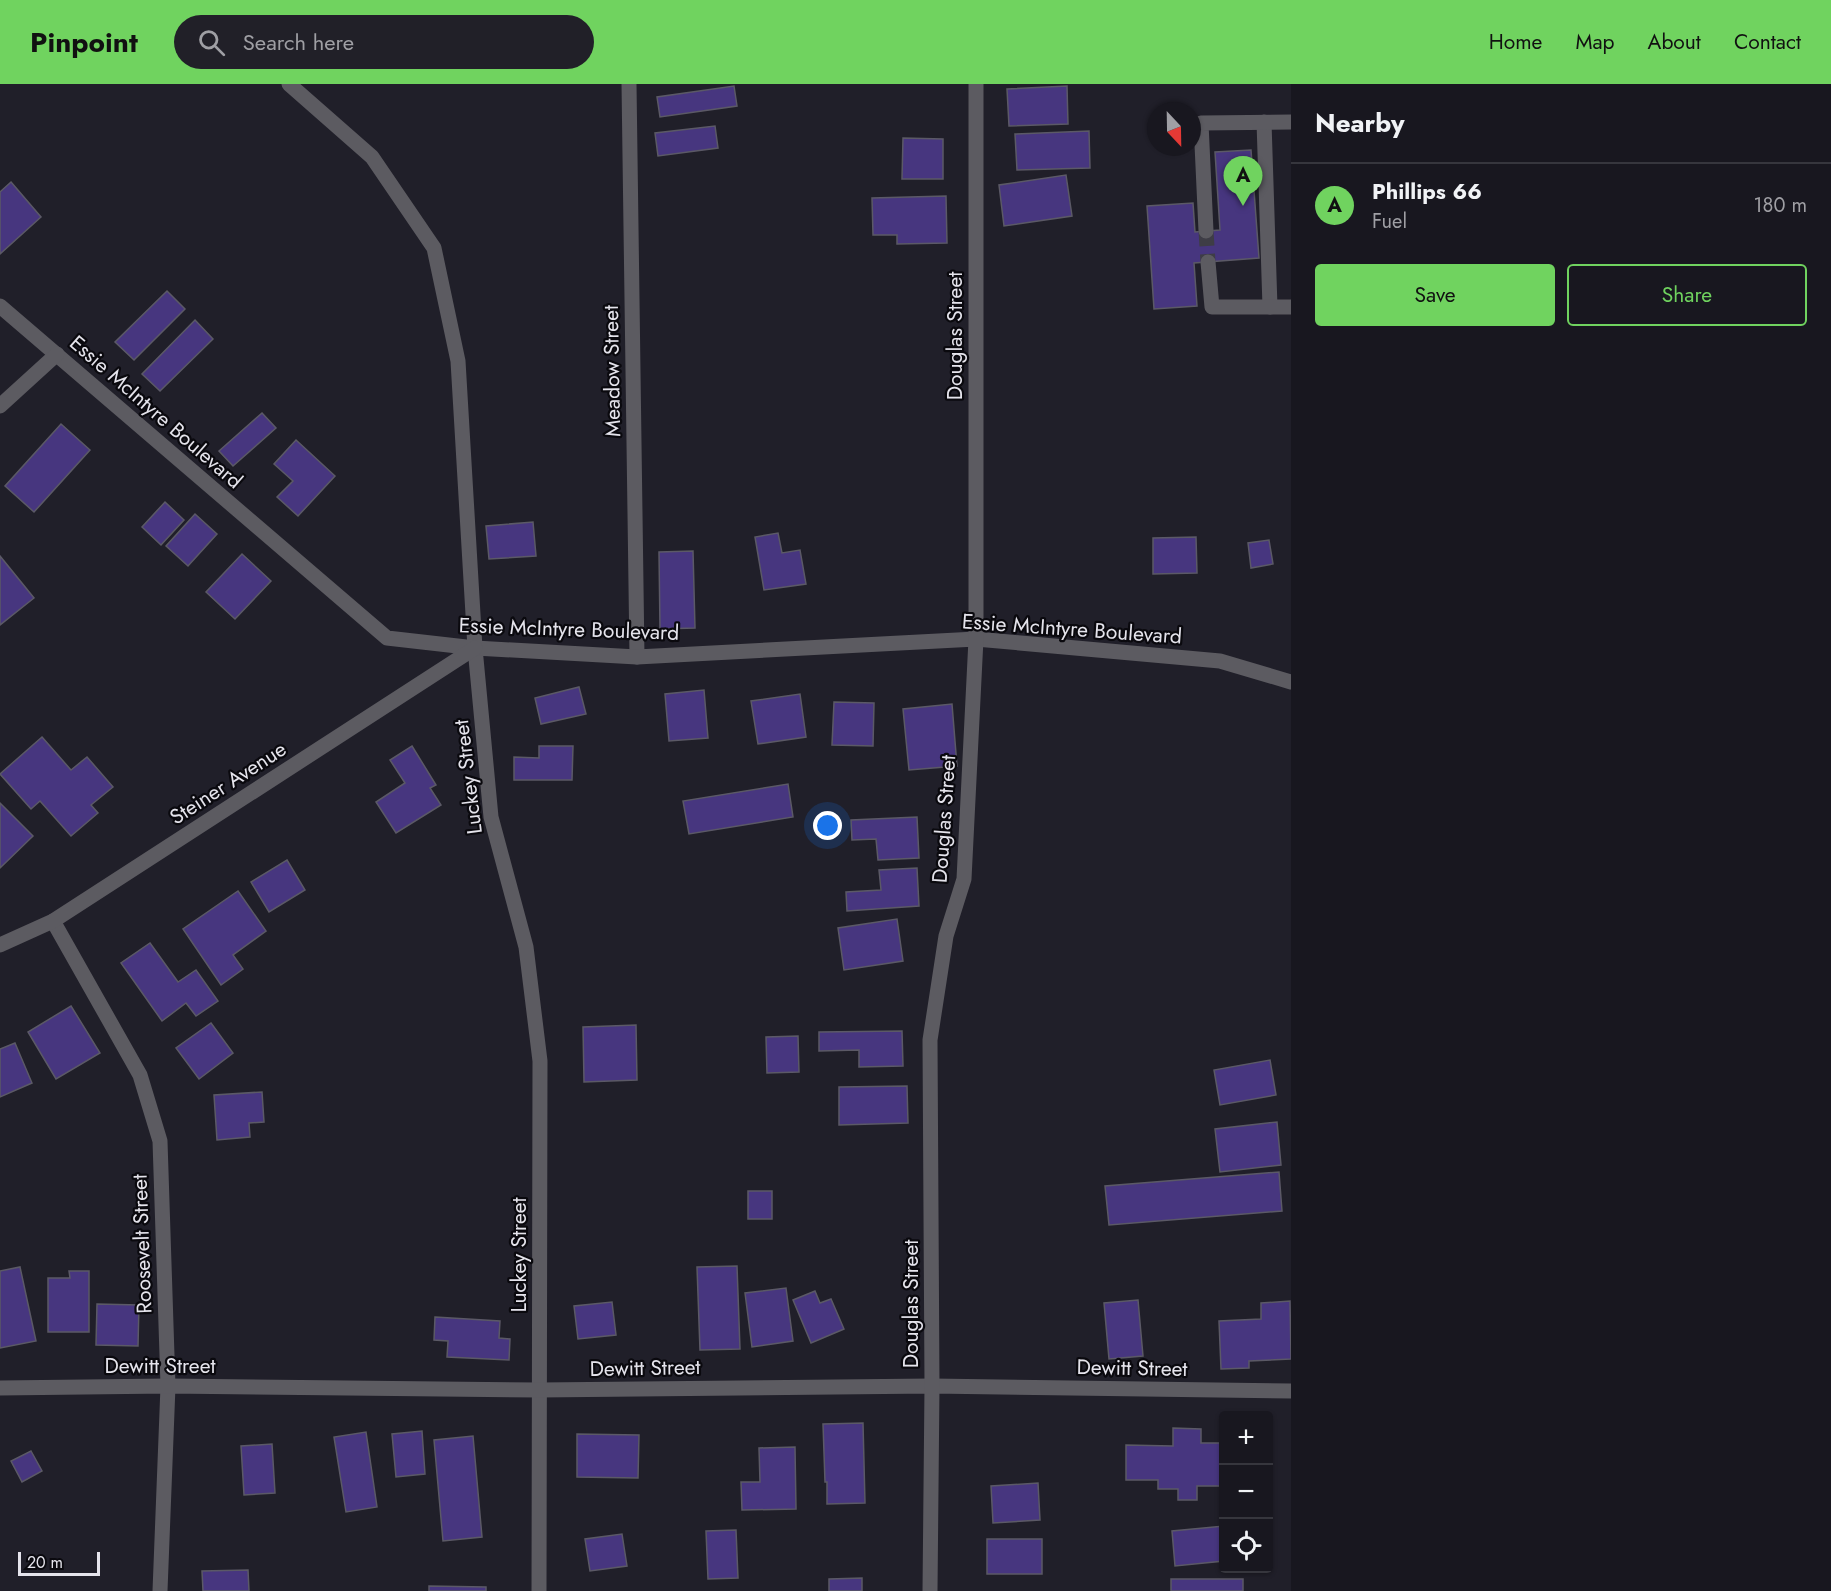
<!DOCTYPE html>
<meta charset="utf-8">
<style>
:root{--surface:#18171f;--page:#212028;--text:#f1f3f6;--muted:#9f9fa4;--line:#36363d;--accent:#70d35f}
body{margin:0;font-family:Jost,sans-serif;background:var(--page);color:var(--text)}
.controls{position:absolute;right:18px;bottom:18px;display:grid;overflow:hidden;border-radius:6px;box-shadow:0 2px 4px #0004}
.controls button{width:54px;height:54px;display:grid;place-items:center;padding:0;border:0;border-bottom:2px solid var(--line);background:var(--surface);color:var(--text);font:30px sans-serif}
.compass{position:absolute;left:1147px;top:18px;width:54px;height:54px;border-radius:50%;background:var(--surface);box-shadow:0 2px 4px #0004;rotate:158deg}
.scale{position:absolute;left:18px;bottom:15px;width:82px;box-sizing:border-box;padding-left:6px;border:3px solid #e5e4ec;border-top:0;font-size:16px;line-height:21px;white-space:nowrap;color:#e5e4ec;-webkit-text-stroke:4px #0a090e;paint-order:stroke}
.you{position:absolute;left:828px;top:742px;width:21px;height:21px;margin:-15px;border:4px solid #fff;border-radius:50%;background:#1a73e8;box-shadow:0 0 0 9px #1a73e833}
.badge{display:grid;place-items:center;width:39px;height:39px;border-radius:50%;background:var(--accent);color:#111;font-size:20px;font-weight:700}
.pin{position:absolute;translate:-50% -50px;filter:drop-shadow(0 2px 3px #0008)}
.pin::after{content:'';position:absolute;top:32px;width:21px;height:18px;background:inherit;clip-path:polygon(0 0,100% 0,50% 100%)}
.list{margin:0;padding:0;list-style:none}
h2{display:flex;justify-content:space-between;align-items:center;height:78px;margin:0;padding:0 24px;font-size:26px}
h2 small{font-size:20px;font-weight:400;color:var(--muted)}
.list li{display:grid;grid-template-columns:39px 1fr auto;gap:18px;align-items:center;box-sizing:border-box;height:84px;padding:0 24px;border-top:2px solid var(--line)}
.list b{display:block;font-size:22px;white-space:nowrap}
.list p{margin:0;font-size:20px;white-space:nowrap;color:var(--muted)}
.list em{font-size:20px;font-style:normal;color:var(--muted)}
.actions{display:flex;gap:12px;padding:18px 24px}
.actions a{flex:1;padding:14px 0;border:2px solid var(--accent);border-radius:6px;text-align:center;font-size:21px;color:var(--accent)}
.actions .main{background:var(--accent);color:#111}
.icon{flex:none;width:33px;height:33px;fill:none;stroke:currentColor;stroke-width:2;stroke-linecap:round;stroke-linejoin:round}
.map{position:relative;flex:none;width:1291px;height:1507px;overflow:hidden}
header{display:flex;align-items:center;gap:36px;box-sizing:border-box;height:84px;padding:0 30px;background:var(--accent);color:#111}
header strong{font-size:28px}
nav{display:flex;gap:33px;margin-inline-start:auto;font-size:21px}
.search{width:420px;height:54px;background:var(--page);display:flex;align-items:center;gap:15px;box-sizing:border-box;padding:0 21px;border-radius:33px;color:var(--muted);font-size:22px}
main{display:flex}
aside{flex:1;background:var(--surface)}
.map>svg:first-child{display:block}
.building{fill:#47367f;stroke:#5b5966;stroke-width:1.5}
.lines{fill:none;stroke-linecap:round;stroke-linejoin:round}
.minor-tunnel{stroke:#3e3d46;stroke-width:15;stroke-dasharray:15 8;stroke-linecap:butt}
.minor{stroke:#5c5b61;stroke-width:15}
.labels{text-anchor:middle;stroke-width:4.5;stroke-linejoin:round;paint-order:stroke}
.street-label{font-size:21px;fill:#e5e4ec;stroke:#0a090e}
</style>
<header>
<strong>Pinpoint</strong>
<div class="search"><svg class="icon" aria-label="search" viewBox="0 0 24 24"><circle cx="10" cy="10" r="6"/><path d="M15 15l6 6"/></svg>Search here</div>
<nav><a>Home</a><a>Map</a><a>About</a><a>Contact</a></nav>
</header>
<main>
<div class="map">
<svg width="1291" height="1507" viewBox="0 0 1291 1507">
<rect width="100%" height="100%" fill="#201f29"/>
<g class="building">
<polygon points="734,2 737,22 660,33 657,13"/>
<polygon points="1067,2 1068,40 1009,42 1007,5"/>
<polygon points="715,42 718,64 658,72 655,49"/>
<polygon points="1089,47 1090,84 1017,86 1015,50"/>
<polygon points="903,54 943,55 943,95 902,95"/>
<polygon points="1251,66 1259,174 1194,179 1197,222 1154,225 1147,122 1193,119 1195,148 1220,146 1215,68"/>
<polygon points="1066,91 1072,132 1004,142 999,101"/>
<polygon points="11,98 41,133 0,170 0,108"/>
<polygon points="946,112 947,159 897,160 897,151 873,151 872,114"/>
<polygon points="167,207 185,225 134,276 115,258"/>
<polygon points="195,236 213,255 160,307 142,290"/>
<polygon points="262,329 276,344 233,382 219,367"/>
<polygon points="61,340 90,366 34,428 5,402"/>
<polygon points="296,356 335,392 298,432 277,413 293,397 274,380"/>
<polygon points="165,418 184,436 161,461 142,443"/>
<polygon points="195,430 217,450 188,482 166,462"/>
<polygon points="533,438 536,472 489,475 486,442"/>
<polygon points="778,449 782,469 800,466 806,500 764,506 755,453"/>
<polygon points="1196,453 1197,489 1153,490 1153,454"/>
<polygon points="1269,456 1273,480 1251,484 1248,459"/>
<polygon points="693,467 695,544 660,545 659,468"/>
<polygon points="242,470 271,497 235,535 206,508"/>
<polygon points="0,472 34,514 0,541"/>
<polygon points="579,603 586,630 541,640 535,614"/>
<polygon points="704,606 708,654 669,657 665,610"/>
<polygon points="800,610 806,653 758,660 751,617"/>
<polygon points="834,618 874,619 873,662 832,661"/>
<polygon points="952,620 957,682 909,686 903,625"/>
<polygon points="42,653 71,686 87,673 113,703 91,721 98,729 71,752 40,717 31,725 0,690"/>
<polygon points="412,662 436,701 430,704 441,721 396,749 376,718 405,699 390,676"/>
<polygon points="539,662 573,662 572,696 514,696 514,673 539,674"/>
<polygon points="788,700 793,733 689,750 683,717"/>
<polygon points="0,719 33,752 0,784"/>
<polygon points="917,733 919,774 878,776 876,755 852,756 851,736"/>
<polygon points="287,776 305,806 269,828 251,798"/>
<polygon points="917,784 919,822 847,827 846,808 881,806 879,786"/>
<polygon points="238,807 266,847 233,871 243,885 221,901 183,845"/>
<polygon points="897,835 903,877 844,886 838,844"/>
<polygon points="150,859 178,898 196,886 218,917 196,932 186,919 162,937 121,879"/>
<polygon points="71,922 100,969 56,995 28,948"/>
<polygon points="211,939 233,969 199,995 176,964"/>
<polygon points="636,941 637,996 584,998 583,943"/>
<polygon points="902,947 903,982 859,983 859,966 819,967 819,948"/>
<polygon points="798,952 799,988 767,989 766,953"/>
<polygon points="15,959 32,999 0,1013 0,965"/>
<polygon points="1270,976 1276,1011 1220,1021 1214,986"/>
<polygon points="907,1002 908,1039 839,1041 839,1003"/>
<polygon points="262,1008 264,1038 249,1039 250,1053 217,1056 214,1011"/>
<polygon points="1277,1038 1281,1081 1220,1088 1215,1045"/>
<polygon points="1279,1088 1282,1127 1109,1141 1105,1102"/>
<rect x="748" y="1107" width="24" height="28"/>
<polygon points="737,1182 740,1265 700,1266 697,1183"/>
<polygon points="20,1183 36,1257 0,1264 0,1187"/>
<polygon points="69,1187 89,1187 89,1248 48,1248 48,1194 70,1194"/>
<polygon points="786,1204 793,1257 752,1263 745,1209"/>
<polygon points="815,1207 820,1219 831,1215 844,1245 811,1259 793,1216"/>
<polygon points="1138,1216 1143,1272 1109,1275 1104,1219"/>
<polygon points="1290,1217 1291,1275 1249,1277 1249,1284 1221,1285 1219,1237 1261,1235 1261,1219"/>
<polygon points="612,1218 616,1251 578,1255 574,1222"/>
<polygon points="97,1220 139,1221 138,1262 96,1261"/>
<polygon points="435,1233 500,1237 499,1254 510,1255 509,1276 447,1273 448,1257 434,1256"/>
<polygon points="863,1339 865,1419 827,1420 827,1398 825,1398 823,1340"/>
<polygon points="1173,1344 1201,1345 1201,1359 1224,1359 1224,1402 1197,1402 1197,1416 1178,1416 1178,1405 1158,1405 1158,1396 1126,1396 1126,1361 1173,1362"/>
<polygon points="422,1347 425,1390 396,1393 392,1350"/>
<polygon points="366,1348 377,1423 346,1428 334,1353"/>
<polygon points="577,1350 639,1351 638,1394 577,1393"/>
<polygon points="473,1352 482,1453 443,1457 434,1356"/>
<polygon points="272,1360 275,1409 244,1411 241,1362"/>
<polygon points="795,1363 796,1425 742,1426 741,1398 760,1398 759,1364"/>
<polygon points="31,1367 42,1387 22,1398 11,1377"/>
<polygon points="1038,1399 1040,1436 993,1439 991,1402"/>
<polygon points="1224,1442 1224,1477 1175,1482 1172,1447"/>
<polygon points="736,1446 738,1494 708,1495 706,1447"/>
<polygon points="622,1450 627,1482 590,1487 585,1455"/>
<rect x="987" y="1455" width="55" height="35"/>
<polygon points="248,1486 249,1507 203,1507 202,1487"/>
<polygon points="862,1494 862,1507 829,1507 829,1495"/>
<rect x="1171" y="1495" width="72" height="12"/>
<polygon points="429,1502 486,1503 486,1507 429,1507"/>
</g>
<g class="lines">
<polyline class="minor-tunnel" points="1206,147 1208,178"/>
<g class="minor">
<polyline points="289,0 372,73 434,164 458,277 475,564 491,733 526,863 540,977 539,1507"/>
<polyline points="629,0 637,573"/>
<polyline points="1264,38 1270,223"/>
<polyline points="1206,147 1201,39 1291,38"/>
<polyline points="1208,178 1212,223 1291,223"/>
<polyline points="0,222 387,554 475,564 637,573 976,555 1220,577 1291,598"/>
<polyline points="0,322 57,270"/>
<polyline points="53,837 140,991 160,1057 168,1302 160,1507"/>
<polyline points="0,861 53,837 475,564"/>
<polyline points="0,1304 168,1302 539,1306 932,1302 1291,1307"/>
<polyline points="930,1507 932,1302 930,956 946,852 964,795 976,555 976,0"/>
</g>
</g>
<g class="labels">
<g class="street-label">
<text transform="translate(955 252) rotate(-90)" y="7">Douglas Street</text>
<text transform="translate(612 287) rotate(-91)" y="7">Meadow Street</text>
<text transform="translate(156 328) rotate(41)" y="7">Essie McIntyre Boulevard</text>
<text transform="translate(569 545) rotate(2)" y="7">Essie McIntyre Boulevard</text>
<text transform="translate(1072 545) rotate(4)" y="7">Essie McIntyre Boulevard</text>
<text transform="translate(468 693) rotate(-97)" y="7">Luckey Street</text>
<text transform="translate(228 699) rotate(-33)" y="7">Steiner Avenue</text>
<text transform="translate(944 735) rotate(-86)" y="7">Douglas Street</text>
<text transform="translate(142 1160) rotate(-92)" y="7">Roosevelt Street</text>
<text transform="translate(519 1171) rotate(-90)" y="7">Luckey Street</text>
<text transform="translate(911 1220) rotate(-90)" y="7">Douglas Street</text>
<text x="160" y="1289">Dewitt Street</text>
<text transform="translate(645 1284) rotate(-1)" y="7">Dewitt Street</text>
<text transform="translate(1132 1284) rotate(1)" y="7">Dewitt Street</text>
</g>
</g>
</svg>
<div class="controls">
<button>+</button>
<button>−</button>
<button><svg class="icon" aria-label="locate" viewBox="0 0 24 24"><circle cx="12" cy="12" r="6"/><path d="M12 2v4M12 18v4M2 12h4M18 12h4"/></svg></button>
</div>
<svg class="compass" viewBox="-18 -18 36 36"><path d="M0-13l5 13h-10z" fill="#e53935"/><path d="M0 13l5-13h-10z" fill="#9f9fa4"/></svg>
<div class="scale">20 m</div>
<div class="you"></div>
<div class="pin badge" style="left:1243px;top:122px">A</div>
</div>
<aside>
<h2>Nearby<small></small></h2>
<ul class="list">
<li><span class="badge">A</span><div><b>Phillips 66</b><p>Fuel</p></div><em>180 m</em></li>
</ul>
<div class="actions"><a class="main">Save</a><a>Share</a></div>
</aside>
</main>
